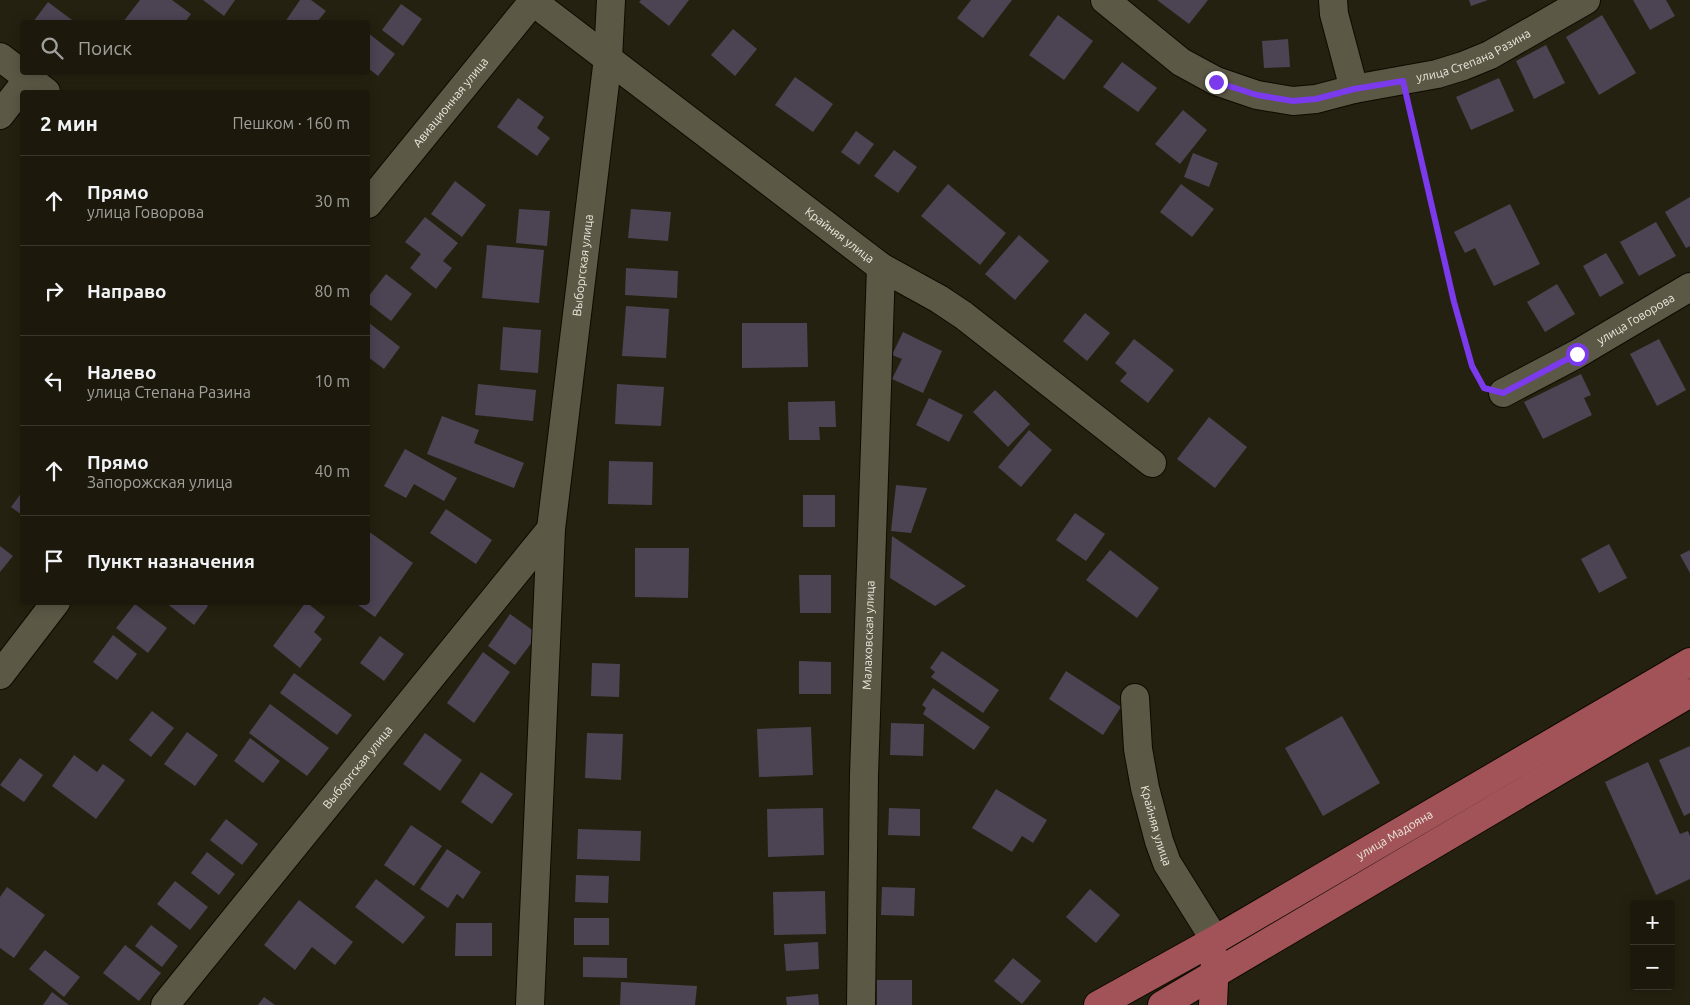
<!DOCTYPE html>
<html lang="ru">
<meta charset="utf-8">
<style>
:root{--surface:#1c190c;--page:#252215;--text:#f1f3f6;--muted:#a0a09d;--line:#3a382d}
body{margin:0;font-family:Ubuntu,sans-serif;background:var(--page);color:var(--text)}
.controls{position:absolute;right:15px;bottom:15px;display:grid;overflow:hidden;border-radius:5px;box-shadow:0 2px 12px #0003}
.controls button{width:45px;height:45px;display:grid;place-items:center;padding:0;border:0;border-bottom:1px solid var(--line);background:var(--surface);color:var(--text);font:25px sans-serif}
.stop{position:absolute;width:15px;height:15px;margin:-11px;border:4px solid #7c3aed;border-radius:50%;background:#fff}
.stop.end{background:#7c3aed;border-color:#fff;box-shadow:0 1px 5px #0008}
.list{margin:0;padding:0;list-style:none}
h2{display:flex;justify-content:space-between;align-items:center;height:65px;margin:0;padding:0 20px;font-size:21px}
h2 small{font-size:16px;font-weight:400;color:var(--muted)}
.list li{display:grid;grid-template-columns:32px 1fr auto;gap:15px;align-items:center;box-sizing:border-box;height:90px;padding:0 20px;border-top:1px solid var(--line)}
.list b{display:block;font-size:19px;white-space:nowrap}
.list p{margin:0;font-size:16px;white-space:nowrap;color:var(--muted)}
.list em{font-size:16px;font-style:normal;color:var(--muted)}
.icon{flex:none;width:28px;height:28px;fill:none;stroke:currentColor;stroke-width:2;stroke-linecap:round;stroke-linejoin:round}
.map{position:relative;flex:none;width:1690px;height:1005px;overflow:hidden}
.search{position:absolute;background:var(--surface);box-shadow:0 2px 12px #0003;left:20px;top:20px;width:350px;height:55px;display:flex;align-items:center;gap:12px;box-sizing:border-box;padding:0 18px;border-radius:5px;color:var(--muted);font-size:19px}
.panel{position:absolute;background:var(--surface);box-shadow:0 2px 12px #0003;left:20px;top:90px;width:350px;height:515px;border-radius:5px}
.map>svg:first-child{display:block}
.building{fill:#4c4353}
.lines{fill:none;stroke-linecap:round;stroke-linejoin:round}
.minor-casing{stroke:#0e0a00;stroke-width:30}
.major-casing{stroke:#0e0a00;stroke-width:30}
.path{stroke:#8e8a7d;stroke-width:3;stroke-dasharray:4 4;stroke-linecap:butt}
.minor{stroke:#5c5846;stroke-width:28}
.major{stroke:#a15357;stroke-width:28}
.route{stroke:#7c3aed;stroke-width:6}
.labels{text-anchor:middle;stroke-width:4;stroke-linejoin:round;paint-order:stroke}
.street-label{font-size:12px;fill:#ebe8de;stroke:#252110}
</style>
<div class="map">
<svg width="1690" height="1005" viewBox="0 0 1690 1005">
<rect width="100%" height="100%" fill="#252110"/>
<g class="building">
<polygon points="140,0 172,0 191,14 185,22 123,22"/>
<polygon points="203,0 235,0 224,16"/>
<polygon points="300,0 311,0 326,11 317,22 285,22"/>
<polygon points="641,0 689,0 669,26 639,2"/>
<polygon points="971,0 1012,0 983,38 957,18"/>
<polygon points="1157,0 1208,0 1189,24"/>
<polygon points="1469,0 1488,0 1471,6"/>
<polygon points="1633,0 1666,0 1675,16 1650,30"/>
<polygon points="48,2 72,20 70,22 33,22"/>
<polygon points="401,4 422,19 403,46 382,30"/>
<polygon points="1058,15 1093,41 1064,80 1029,55"/>
<polygon points="1602,15 1636,73 1599,95 1566,37"/>
<polygon points="733,29 757,49 735,76 711,55"/>
<polygon points="368,33 395,54 378,76 368,68"/>
<polygon points="1288,39 1290,67 1264,68 1262,41"/>
<polygon points="1546,45 1565,83 1534,99 1516,61"/>
<polygon points="1122,62 1157,88 1138,112 1103,87"/>
<polygon points="795,77 833,104 813,132 775,105"/>
<polygon points="1499,78 1514,111 1471,130 1456,97"/>
<polygon points="518,98 544,117 537,128 550,138 537,156 497,127"/>
<polygon points="1183,110 1207,130 1180,164 1155,144"/>
<polygon points="856,131 874,144 859,165 841,152"/>
<polygon points="894,150 917,167 898,193 874,176"/>
<polygon points="1193,153 1218,163 1209,187 1184,177"/>
<polygon points="455,181 486,205 462,237 431,214"/>
<polygon points="948,184 1006,233 980,265 921,216"/>
<polygon points="1181,184 1214,209 1192,237 1160,212"/>
<polygon points="1690,197 1690,246 1686,248 1665,212"/>
<polygon points="1510,204 1540,264 1494,286 1475,248 1465,253 1454,232"/>
<polygon points="519,209 550,211 547,246 516,243"/>
<polygon points="631,209 671,212 668,241 628,238"/>
<polygon points="425,217 458,243 443,261 452,268 436,289 410,268 421,254 405,242"/>
<polygon points="1656,222 1676,256 1639,276 1620,242"/>
<polygon points="1019,235 1049,261 1015,300 985,274"/>
<polygon points="487,245 544,250 539,303 482,298"/>
<polygon points="1606,253 1624,283 1600,297 1583,266"/>
<polygon points="626,268 678,271 677,298 625,295"/>
<polygon points="386,274 412,294 391,321 368,303 368,297"/>
<polygon points="1557,284 1575,314 1545,332 1527,302"/>
<polygon points="626,306 669,309 666,358 622,356"/>
<polygon points="1085,313 1110,333 1087,361 1063,341"/>
<polygon points="368,322 400,347 384,369 368,357"/>
<polygon points="742,323 807,323 808,367 742,368"/>
<polygon points="503,327 541,330 538,373 500,370"/>
<polygon points="903,332 942,351 923,393 892,379 902,359 892,355"/>
<polygon points="1134,339 1174,370 1148,403 1120,381 1127,373 1115,363"/>
<polygon points="1659,339 1686,390 1657,406 1630,354"/>
<polygon points="1581,374 1591,395 1584,398 1592,415 1543,439 1524,402"/>
<polygon points="478,384 536,390 533,421 475,415"/>
<polygon points="617,384 664,387 661,426 615,424"/>
<polygon points="995,390 1030,424 1008,447 973,412"/>
<polygon points="929,398 963,415 949,442 916,425"/>
<polygon points="835,401 836,427 819,427 820,440 789,440 788,402"/>
<polygon points="442,416 479,430 474,443 524,463 514,488 427,454"/>
<polygon points="1209,417 1247,447 1215,488 1177,459"/>
<polygon points="1029,430 1052,450 1021,487 998,467"/>
<polygon points="405,449 457,478 444,501 414,484 406,498 384,486"/>
<polygon points="609,461 653,462 652,505 608,504"/>
<polygon points="896,485 927,488 911,533 891,531"/>
<polygon points="22,492 22,515 11,507"/>
<rect x="803" y="495" width="32" height="32"/>
<polygon points="446,509 492,540 476,564 430,533"/>
<polygon points="1075,513 1105,534 1086,561 1056,540"/>
<polygon points="368,531 413,563 375,617 354,602 368,602"/>
<polygon points="892,536 966,586 935,606 890,578"/>
<polygon points="1609,544 1627,578 1599,593 1581,559"/>
<polygon points="0,546 13,556 0,572"/>
<polygon points="635,548 689,548 688,598 635,597"/>
<polygon points="1110,550 1159,588 1137,618 1086,580"/>
<polygon points="1690,550 1690,573 1680,555"/>
<polygon points="799,575 831,575 831,613 800,613"/>
<polygon points="165,602 204,602 208,606 194,625"/>
<polygon points="306,602 325,617 314,632 322,639 300,668 273,646"/>
<polygon points="135,604 167,628 148,653 116,628"/>
<polygon points="510,614 538,634 515,665 488,646"/>
<polygon points="113,635 137,654 117,680 93,662"/>
<polygon points="380,636 404,654 384,681 360,663"/>
<polygon points="942,651 999,690 983,713 931,677 935,672 930,668"/>
<polygon points="483,652 510,672 474,723 447,703"/>
<polygon points="799,661 831,662 831,694 799,694"/>
<polygon points="592,663 620,664 619,697 591,696"/>
<polygon points="1066,671 1121,707 1103,735 1049,699"/>
<polygon points="294,673 352,715 337,735 280,693"/>
<polygon points="933,688 990,727 974,750 923,714 926,708 922,705"/>
<polygon points="270,704 329,748 307,776 249,733"/>
<polygon points="152,711 174,728 151,757 129,740"/>
<polygon points="1342,716 1380,783 1323,816 1285,748"/>
<polygon points="891,723 924,724 923,756 890,755"/>
<polygon points="811,727 813,775 759,777 757,729"/>
<polygon points="187,732 218,755 195,786 164,764"/>
<polygon points="425,733 462,760 440,791 403,764"/>
<polygon points="587,733 623,734 621,780 585,778"/>
<polygon points="250,738 280,761 263,783 234,761"/>
<polygon points="1690,746 1690,813 1684,816 1659,760"/>
<polygon points="74,755 97,772 103,764 125,780 96,819 52,786"/>
<polygon points="20,758 43,775 24,802 0,785"/>
<polygon points="1648,762 1680,834 1688,831 1690,836 1690,879 1656,895 1605,782"/>
<polygon points="481,772 513,794 492,824 461,802"/>
<polygon points="996,789 1047,820 1033,843 1022,836 1012,852 972,828"/>
<polygon points="823,808 824,855 768,857 767,809"/>
<polygon points="889,808 920,809 920,836 888,835"/>
<polygon points="226,819 258,844 242,865 210,840"/>
<polygon points="411,825 442,846 414,886 384,865"/>
<polygon points="578,829 641,831 640,861 577,859"/>
<polygon points="447,849 481,872 463,899 457,894 448,908 420,889"/>
<polygon points="207,852 235,874 219,895 191,873"/>
<polygon points="576,875 609,876 608,903 575,902"/>
<polygon points="376,879 425,917 403,944 355,907"/>
<polygon points="175,881 208,907 190,930 157,904"/>
<polygon points="7,887 45,915 14,958 0,948 0,897"/>
<polygon points="882,887 915,888 914,916 881,915"/>
<polygon points="1090,889 1120,915 1096,943 1066,917"/>
<polygon points="825,891 826,934 774,935 773,892"/>
<polygon points="299,900 353,942 335,965 312,947 295,970 264,945"/>
<rect x="574" y="918" width="35" height="27"/>
<polygon points="456,923 492,923 492,956 455,956"/>
<polygon points="151,925 178,946 162,967 135,946"/>
<polygon points="818,942 819,969 786,971 784,944"/>
<polygon points="125,945 161,973 139,1001 103,973"/>
<polygon points="45,950 80,977 64,997 29,969"/>
<polygon points="583,957 627,958 627,978 583,977"/>
<polygon points="1013,958 1041,981 1022,1004 994,981"/>
<rect x="877" y="980" width="35" height="25"/>
<polygon points="621,982 697,986 695,1005 620,1005"/>
<polygon points="52,992 69,1005 43,1005"/>
<polygon points="818,994 819,1005 787,1005 786,997"/>
<polygon points="264,997 275,1005 258,1005"/>
</g>
<g class="lines">
<g class="minor-casing">
<g id="minor">
<path id="s1" d="M531 0 881 267 939 299 963 315 1152 463"/>
<path id="s2" d="M1105 0 1181 62 1216 81 1257 95 1293 101 1316 99 1354 89 1437 74 1463 66 1490 55 1586 0"/>
<polyline points="1333,0 1334,14 1354,89"/>
<polyline points="0,57 46,92"/>
<polyline points="0,115 28,79"/>
<path id="s3" d="M368 204 534 0"/>
<path id="s4" d="M1503 393 1577 354 1690 287"/>
<polyline points="0,675 56,602"/>
<path id="s5" d="M1135 698 1138 749 1145 788 1159 841 1167 863 1215 940"/>
<path id="s6" d="M165 1005 551 529"/>
<path id="s7" d="M530 1005 551 529 608 58 611 0"/>
<path id="s8" d="M861 1005 864 775 881 267"/>
</g>
</g>
<g class="major-casing">
<g id="major">
<path id="s9" d="M1098 1005 1215 940 1690 662"/>
<polyline points="1162,1005 1690,693"/>
<polyline points="1213,1005 1215,959"/>
</g>
</g>
<polyline class="path" points="1409,106 1454,302 1472,367 1480,380"/>
<use href="#minor" class="minor"/>
<use href="#major" class="major"/>
</g>
<g class="lines">
<polyline class="route" points="1216,82 1257,95 1293,101 1316,99 1354,89 1403,81 1454,302 1472,366 1484,388 1503,393 1577,354"/>
</g>
<g class="labels">
<g class="street-label">
<text dy="4" stroke="none"><textPath href="#s2" startOffset="405">улица Степана Разина</textPath></text>
<text dy="4" stroke="none"><textPath href="#s3" startOffset="131">Авиационная улица</textPath></text>
<text dy="4" stroke="none"><textPath href="#s1" startOffset="388">Крайняя улица</textPath></text>
<text dy="4" stroke="none"><textPath href="#s7" startOffset="742">Выборгская улица</textPath></text>
<text dy="4" stroke="none"><textPath href="#s4" startOffset="152">улица Говорова</textPath></text>
<text dy="4" stroke="none"><textPath href="#s8" startOffset="370">Малаховская улица</textPath></text>
<text dy="4" stroke="none"><textPath href="#s6" startOffset="306">Выборгская улица</textPath></text>
<text dy="4" stroke="none"><textPath href="#s5" startOffset="130">Крайняя улица</textPath></text>
<text dy="4" stroke="none"><textPath href="#s9" startOffset="342">улица Мадояна</textPath></text>
</g>
</g>
</svg>
<div class="controls">
<button>+</button>
<button>−</button>
</div>
<div class="stop" style="left:1577px;top:354px"></div>
<div class="stop end" style="left:1216px;top:82px"></div>
<div class="search"><svg class="icon" aria-label="search" viewBox="0 0 24 24"><circle cx="10" cy="10" r="6"/><path d="M15 15l6 6"/></svg>Поиск</div>
<section class="panel">
<h2>2 мин<small>Пешком · 160 m</small></h2>
<ul class="list">
<li><svg class="icon" aria-label="ahead" viewBox="0 0 24 24"><path d="M12 20V5M6 11l6-6 6 6"/></svg><div><b>Прямо</b><p>улица Говорова</p></div><em>30 m</em></li>
<li><svg class="icon" aria-label="right" viewBox="0 0 24 24"><path d="M7 20v-9h11M14 6l5 5-5 5"/></svg><div><b>Направо</b></div><em>80 m</em></li>
<li><svg class="icon" aria-label="left" viewBox="0 0 24 24"><path d="M17 20v-9H6M10 6l-5 5 5 5"/></svg><div><b>Налево</b><p>улица Степана Разина</p></div><em>10 m</em></li>
<li><svg class="icon" aria-label="ahead" viewBox="0 0 24 24"><path d="M12 20V5M6 11l6-6 6 6"/></svg><div><b>Прямо</b><p>Запорожская улица</p></div><em>40 m</em></li>
<li><svg class="icon" aria-label="arrive" viewBox="0 0 24 24"><path d="M6 21V4h12l-3 4 3 4H6"/></svg><div><b>Пункт назначения</b></div></li>
</ul>
</section>
</div>
